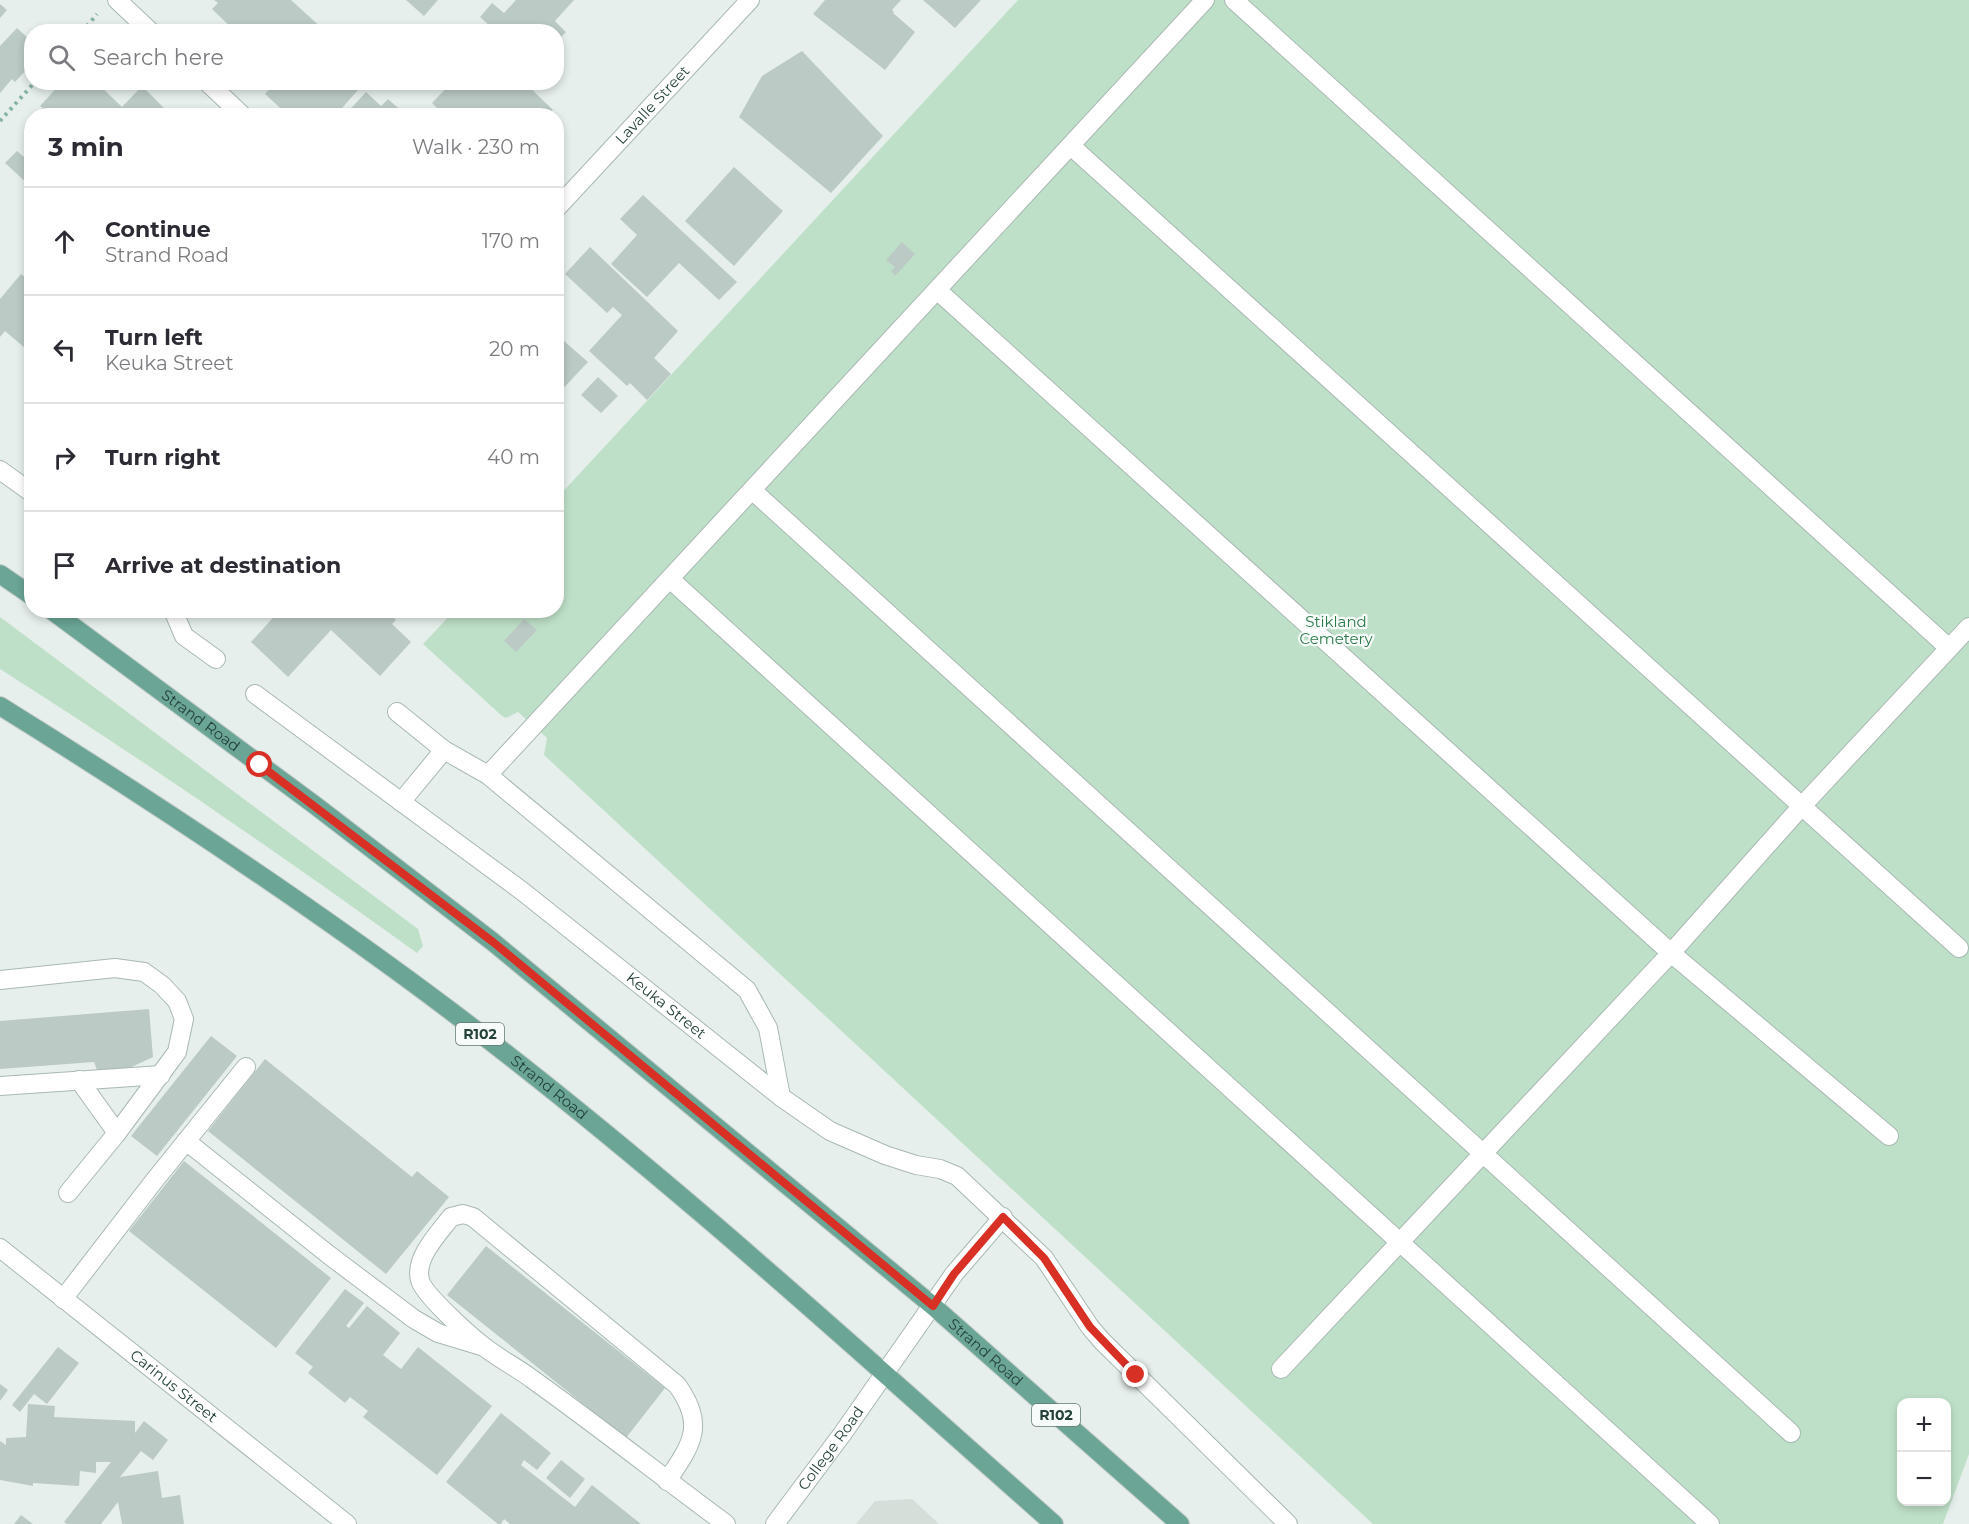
<!DOCTYPE html>
<meta charset="utf-8">
<style>
:root{--surface:#fff;--page:#f7f7f7;--text:#2b2b33;--muted:#7c7c81;--line:#e1e1e2}
body{margin:0;font-family:Montserrat,sans-serif;background:var(--page);color:var(--text)}
.controls{position:absolute;right:18px;bottom:18px;display:grid;overflow:hidden;border-radius:12px;box-shadow:0 3px 9px #0003}
.controls button{width:54px;height:54px;display:grid;place-items:center;padding:0;border:0;border-bottom:2px solid var(--line);background:var(--surface);color:var(--text);font:30px sans-serif}
.stop{position:absolute;width:18px;height:18px;margin:-14px;border:4px solid #d93025;border-radius:50%;background:#fff}
.stop.end{background:#d93025;border-color:#fff;box-shadow:0 2px 6px #0008}
.list{margin:0;padding:0;list-style:none}
h2{display:flex;justify-content:space-between;align-items:center;height:78px;margin:0;padding:0 24px;font-size:26px}
h2 small{font-size:20px;font-weight:400;color:var(--muted)}
.list li{display:grid;grid-template-columns:39px 1fr auto;gap:18px;align-items:center;box-sizing:border-box;height:108px;padding:0 24px;border-top:2px solid var(--line)}
.list b{display:block;font-size:22px;white-space:nowrap}
.list p{margin:0;font-size:20px;white-space:nowrap;color:var(--muted)}
.list em{font-size:20px;font-style:normal;color:var(--muted)}
.icon{flex:none;width:33px;height:33px;fill:none;stroke:currentColor;stroke-width:2;stroke-linecap:round;stroke-linejoin:round}
.map{position:relative;flex:none;width:1969px;height:1524px;overflow:hidden}
.search{position:absolute;background:var(--surface);box-shadow:0 3px 9px #0003;left:24px;top:24px;width:540px;height:66px;display:flex;align-items:center;gap:15px;box-sizing:border-box;padding:0 21px;border-radius:24px;color:var(--muted);font-size:22px}
.panel{position:absolute;background:var(--surface);box-shadow:0 3px 9px #0003;left:24px;top:108px;width:540px;height:510px;border-radius:24px}
.map>svg:first-child{display:block}
.built{fill:#d4dfda}
.green{fill:#bfe0c8;fill-rule:evenodd}
.building{fill:#bbcac4}
.lines{fill:none;stroke-linecap:round;stroke-linejoin:round}
.minor-casing{stroke:#a8b8b2;stroke-width:20}
.major-casing{stroke:#c2cac8;stroke-width:20}
.path{stroke:#86b3a5;stroke-width:4;stroke-dasharray:3 4.5;stroke-linecap:butt}
.minor{stroke:#fff;stroke-width:18}
.major{stroke:#6aa596;stroke-width:18}
.route{stroke:#d93025;stroke-width:8}
.labels{text-anchor:middle;stroke-width:4.5;stroke-linejoin:round;paint-order:stroke}
.shield{fill:#f7fbf9;stroke:#637a73;stroke-width:1.5}
.shield-label{font-size:14px;font-weight:bold;fill:#24423a}
.street-label{font-size:15px;fill:#24423a;stroke:#f7fbf9}
.park-label{font-size:15px;fill:#2d7a4b;stroke:#f7fbf9}
</style>
<div class="map">
<svg width="1969" height="1524" viewBox="0 0 1969 1524">
<rect width="100%" height="100%" fill="#e6efeb"/>
<polygon class="built" points="912,1499 939,1524 856,1524 875,1501"/>
<g class="green">
<path d="M1018 0H1969V1454L1943 1524H1373L544 755 547 738 518 712 506 718 502 716 423 644 454 611 556 610 557 498ZM1902 1402H1946V1502H1902Z"/>
<path d="M0 617 418 929 423 946 417 953C281 855 142 759 0 669Z"/>
</g>
<g class="building">
<polygon points="214,0 291,0 324,30 330,24 339,32 236,32 212,9 218,3"/>
<polygon points="406,0 438,0 424,16"/>
<polygon points="516,0 574,0 555,21 566,32 556,42 556,32 490,32 489,30 491,27 480,17 492,3 504,13"/>
<polygon points="825,0 901,0 892,10 894,12 893,13 915,32 885,70 813,14"/>
<polygon points="923,0 981,0 955,28"/>
<polygon points="0,4 7,10 0,18"/>
<polygon points="17,28 32,42 32,64 15,82 12,79 0,93 0,46"/>
<polygon points="802,51 883,136 831,193 739,117 762,76"/>
<polygon points="62,82 99,82 98,84 122,107 142,86 165,109 159,116 36,116 43,108 40,106"/>
<polygon points="276,82 365,82 335,116 289,116 265,94"/>
<polygon points="452,82 524,82 553,110 547,116 454,116 452,114 445,116 432,103"/>
<polygon points="366,92 381,106 388,99 405,114 407,112 411,116 344,116"/>
<polygon points="32,120 32,135 24,128"/>
<polygon points="17,151 32,164 32,180 28,184 5,163"/>
<polygon points="734,167 783,211 734,266 685,221"/>
<polygon points="643,195 737,282 719,300 679,263 647,297 611,264 637,235 620,219"/>
<polygon points="902,242 915,254 895,276 891,271 895,267 886,260"/>
<polygon points="590,247 678,331 654,358 671,374 647,400 630,383 627,386 589,351 622,315 613,307 607,313 565,274"/>
<polygon points="21,274 32,283 32,354 5,331 0,337 0,299"/>
<polygon points="556,334 588,362 556,396"/>
<polygon points="598,377 618,396 601,413 581,395"/>
<polygon points="280,610 386,610 396,620 392,624 411,642 380,676 331,630 288,677 251,642"/>
<polygon points="524,619 537,630 516,652 504,641"/>
<polygon points="149,1009 153,1057 125,1070 97,1070 94,1062 0,1069 0,1021"/>
<polygon points="211,1036 237,1056 157,1156 131,1136"/>
<polygon points="265,1059 412,1177 417,1171 449,1197 386,1274 208,1131"/>
<polygon points="184,1161 331,1278 276,1348 129,1231"/>
<polygon points="486,1246 665,1388 626,1438 447,1295"/>
<polygon points="345,1289 364,1303 346,1326 349,1328 367,1306 400,1333 383,1355 401,1369 418,1347 492,1406 437,1475 363,1417 368,1411 350,1397 345,1403 308,1373 313,1367 295,1353"/>
<polygon points="58,1347 79,1363 47,1404 34,1394 20,1412 12,1405"/>
<polygon points="0,1384 8,1390 0,1401"/>
<polygon points="28,1404 55,1406 54,1417 135,1421 135,1433 144,1421 168,1440 153,1460 141,1451 120,1477 158,1471 162,1498 180,1495 184,1524 122,1524 118,1502 101,1524 67,1524 64,1522 111,1462 96,1462 96,1473 80,1471 79,1486 33,1483 33,1486 0,1480 0,1441 6,1445 6,1438 26,1437"/>
<polygon points="501,1413 551,1453 537,1470 524,1460 521,1465 575,1507 592,1485 641,1524 510,1524 504,1519 501,1524 498,1524 446,1482"/>
<polygon points="561,1460 585,1479 570,1498 546,1478"/>
<polygon points="21,1515 33,1524 14,1524"/>
</g>
<g class="lines">
<g class="minor-casing">
<g id="minor">
<polyline points="117,0 151,32"/>
<polyline points="1234,0 1949,648"/>
<polyline points="207,82 243,116"/>
<polyline points="1071,146 1959,948"/>
<path id="s1" d="M556 209 750 0"/>
<polyline points="937,290 1671,953 1889,1136"/>
<polyline points="0,470 32,493"/>
<polyline points="752,490 1791,1433"/>
<polyline points="670,579 1710,1524"/>
<polyline points="173,610 184,636 216,659"/>
<path id="s2" d="M255 694 522 891 781 1097 830 1131 885 1155 916 1165 940 1169 957 1176 1044 1258 1090 1327 1102 1341 1288 1524"/>
<polyline points="397,712 444,750 488,775 747,990 768,1028 781,1097"/>
<polyline points="488,775 1205,0"/>
<polyline points="401,802 444,750"/>
<polyline points="0,980 115,968 144,972 162,985 177,1001 184,1019 177,1052 117,1133 68,1193"/>
<polyline points="79,1080 117,1133"/>
<polyline points="0,1086 161,1075"/>
<polyline points="186,1141 329,1255 414,1319 438,1333 481,1346"/>
<path id="s3" d="M0 1248 347 1524"/>
<polyline points="63,1299 154,1181 246,1067"/>
<polyline points="1281,1369 1671,953 1801,807 1969,627"/>
<path d="M667 1481C692 1444 706 1425 677 1385L473 1217 463 1214 451 1217C439 1233 414 1258 420 1280 423 1294 470 1336 483 1346 498 1358 516 1367 532 1379 598 1426 661 1476 726 1524"/>
<path id="s4" d="M775 1524 843 1433 954 1274 1003 1217"/>
</g>
</g>
<g class="major-casing">
<g id="major">
<polyline points="0,574 32,596"/>
<path id="s5" d="M51 610 316 806 493 942 933 1306 1180 1524"/>
<path id="s6" d="M0 706C156 803 309 904 456 1015 665 1173 858 1351 1054 1524"/>
</g>
</g>
<g class="path">
<polyline points="82,32 97,14"/>
<polyline points="0,121 35,82"/>
</g>
<use href="#minor" class="minor"/>
<use href="#major" class="major"/>
</g>
<g class="lines">
<polyline class="route" points="260,765 493,942 933,1306 954,1274 1003,1217 1044,1258 1090,1327 1136,1375"/>
</g>
<g class="labels">
<g class="shield">
<rect x="456" y="1023" width="48" height="22" rx="4.5"/>
<rect x="1032" y="1404" width="48" height="22" rx="4.5"/>
</g>
<g class="shield-label">
<text x="480" y="1039">R102</text>
<text x="1056" y="1420">R102</text>
</g>
<g class="street-label">
<text dy="5" stroke="none"><textPath href="#s1" startOffset="142">Lavalle Street</textPath></text>
<text dy="5" stroke="none"><textPath href="#s5" startOffset="186">Strand Road</textPath></text>
<text dy="5" stroke="none"><textPath href="#s2" startOffset="516">Keuka Street</textPath></text>
<text dy="5" stroke="none"><textPath href="#s6" startOffset="669">Strand Road</textPath></text>
<text dy="5" stroke="none"><textPath href="#s5" startOffset="1194">Strand Road</textPath></text>
<text dy="5" stroke="none"><textPath href="#s3" startOffset="222">Carinus Street</textPath></text>
<text dy="5" stroke="none"><textPath href="#s4" startOffset="94">College Road</textPath></text>
</g>
<g class="park-label">
<text x="1336" y="627">Stikland<tspan x="1336" dy="17">Cemetery</tspan></text>
</g>
</g>
</svg>
<div class="controls">
<button>+</button>
<button>−</button>
</div>
<div class="stop" style="left:260px;top:765px"></div>
<div class="stop end" style="left:1136px;top:1375px"></div>
<div class="search"><svg class="icon" aria-label="search" viewBox="0 0 24 24"><circle cx="10" cy="10" r="6"/><path d="M15 15l6 6"/></svg>Search here</div>
<section class="panel">
<h2>3 min<small>Walk · 230 m</small></h2>
<ul class="list">
<li><svg class="icon" aria-label="ahead" viewBox="0 0 24 24"><path d="M12 20V5M6 11l6-6 6 6"/></svg><div><b>Continue</b><p>Strand Road</p></div><em>170 m</em></li>
<li><svg class="icon" aria-label="left" viewBox="0 0 24 24"><path d="M17 20v-9H6M10 6l-5 5 5 5"/></svg><div><b>Turn left</b><p>Keuka Street</p></div><em>20 m</em></li>
<li><svg class="icon" aria-label="right" viewBox="0 0 24 24"><path d="M7 20v-9h11M14 6l5 5-5 5"/></svg><div><b>Turn right</b></div><em>40 m</em></li>
<li><svg class="icon" aria-label="arrive" viewBox="0 0 24 24"><path d="M6 21V4h12l-3 4 3 4H6"/></svg><div><b>Arrive at destination</b></div></li>
</ul>
</section>
</div>
